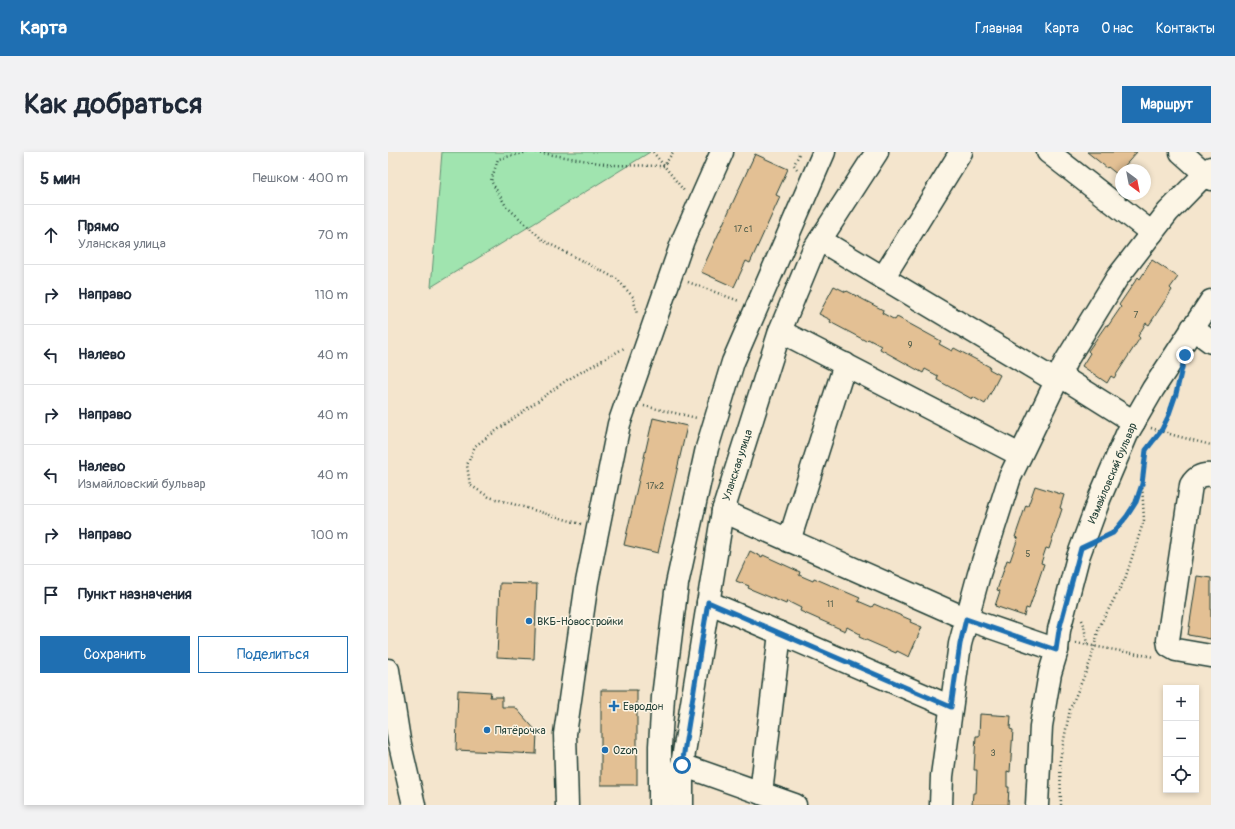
<!DOCTYPE html>
<html lang="ru">
<meta charset="utf-8">
<style>
:root{--surface:#fff;--page:#f2f2f3;--text:#1f2937;--muted:#747a83;--line:#e0e1e3;--accent:#1f6fb2}
body{margin:0;font-family:Pangolin,sans-serif;background:var(--page);color:var(--text)}
.controls{position:absolute;right:12px;bottom:12px;display:grid;overflow:hidden;border-radius:0px;box-shadow:0 2px 6px #0003}
.controls button{width:36px;height:36px;display:grid;place-items:center;padding:0;border:0;border-bottom:1px solid var(--line);background:var(--surface);color:var(--text);font:20px sans-serif}
.compass{position:absolute;left:727px;top:12px;width:36px;height:36px;border-radius:50%;background:var(--surface);box-shadow:0 2px 6px #0003;rotate:148deg}
.stop{position:absolute;width:12px;height:12px;margin:-9px;border:3px solid #1f6fb2;border-radius:50%;background:#fff}
.stop.end{background:#1f6fb2;border-color:#fff;box-shadow:0 1px 4px #0008}
.list{margin:0;padding:0;list-style:none}
h2{display:flex;justify-content:space-between;align-items:center;height:52px;margin:0;padding:0 16px;font-size:17px}
h2 small{font-size:13px;font-weight:400;color:var(--muted)}
.list li{display:grid;grid-template-columns:26px 1fr auto;gap:12px;align-items:center;box-sizing:border-box;height:60px;padding:0 16px;border-top:1px solid var(--line)}
.list b{display:block;font-size:15px;white-space:nowrap}
.list p{margin:0;font-size:13px;white-space:nowrap;color:var(--muted)}
.list em{font-size:13px;font-style:normal;color:var(--muted)}
.actions{display:flex;gap:8px;padding:12px 16px}
.actions a{flex:1;padding:9px 0;border:1px solid var(--accent);border-radius:0px;text-align:center;font-size:14px;color:var(--accent)}
.actions .main{background:var(--accent);color:#fff}
.icon{flex:none;width:22px;height:22px;fill:none;stroke:currentColor;stroke-width:2;stroke-linecap:round;stroke-linejoin:round}
.map{position:relative;flex:none;width:823px;height:653px;overflow:hidden;border-radius:0px}
header{display:flex;align-items:center;gap:24px;box-sizing:border-box;height:56px;padding:0 20px;background:var(--accent);color:#fff}
header strong{font-size:19px}
nav{display:flex;gap:22px;margin-inline-start:auto;font-size:14px}
.intro{display:flex;align-items:center;justify-content:space-between;box-sizing:border-box;height:96px;padding:0 24px}
h1{margin:0;font-size:28px}
.button{padding:10px 18px;border-radius:0px;background:var(--accent);color:#fff;font-size:14px;font-weight:700}
main{display:flex;gap:24px;padding:0 24px}
aside{flex:1;background:var(--surface);border-radius:0px;box-shadow:0 2px 6px #0003}
.map>svg:first-child{display:block}
.green{fill:#a0e4af;stroke:#609072}
.building{fill:#e3c094;stroke:#1f3d34}
.lines{fill:none;stroke-linecap:round;stroke-linejoin:round}
.minor-casing{stroke:#1f3d34;stroke-width:25}
.path{stroke:#1f3d34;stroke-width:2.5;stroke-dasharray:1 3;stroke-linecap:butt}
.minor{stroke:#fcf5e5;stroke-width:22}
.route{stroke:#1f6fb2;stroke-width:5}
.poi-dot{fill:#1f6fb2;stroke:#fcf5e5;stroke-width:1.5}
.labels{text-anchor:middle;stroke-width:3;stroke-linejoin:round;paint-order:stroke}
.number-label{font-size:9px;fill:#505e4c}
.street-label{font-size:11px;fill:#1f3d34;stroke:#fcf5e5}
.poi-label{font-size:11px;fill:#1f3d34;stroke:#fcf5e5;text-anchor:start}
</style>
<header>
<strong>Карта</strong>
<nav><a>Главная</a><a>Карта</a><a>О нас</a><a>Контакты</a></nav>
</header>
<div class="intro"><h1>Как добраться</h1><a class="button">Маршрут</a></div>
<main>
<aside>
<h2>5 мин<small>Пешком · 400 m</small></h2>
<ul class="list">
<li><svg class="icon" aria-label="ahead" viewBox="0 0 24 24"><path d="M12 20V5M6 11l6-6 6 6"/></svg><div><b>Прямо</b><p>Уланская улица</p></div><em>70 m</em></li>
<li><svg class="icon" aria-label="right" viewBox="0 0 24 24"><path d="M7 20v-9h11M14 6l5 5-5 5"/></svg><div><b>Направо</b></div><em>110 m</em></li>
<li><svg class="icon" aria-label="left" viewBox="0 0 24 24"><path d="M17 20v-9H6M10 6l-5 5 5 5"/></svg><div><b>Налево</b></div><em>40 m</em></li>
<li><svg class="icon" aria-label="right" viewBox="0 0 24 24"><path d="M7 20v-9h11M14 6l5 5-5 5"/></svg><div><b>Направо</b></div><em>40 m</em></li>
<li><svg class="icon" aria-label="left" viewBox="0 0 24 24"><path d="M17 20v-9H6M10 6l-5 5 5 5"/></svg><div><b>Налево</b><p>Измайловский бульвар</p></div><em>40 m</em></li>
<li><svg class="icon" aria-label="right" viewBox="0 0 24 24"><path d="M7 20v-9h11M14 6l5 5-5 5"/></svg><div><b>Направо</b></div><em>100 m</em></li>
<li><svg class="icon" aria-label="arrive" viewBox="0 0 24 24"><path d="M6 21V4h12l-3 4 3 4H6"/></svg><div><b>Пункт назначения</b></div></li>
</ul>
<div class="actions"><a class="main">Сохранить</a><a>Поделиться</a></div>
</aside>
<div class="map">
<svg width="823" height="653" viewBox="0 0 823 653">
<rect width="100%" height="100%" fill="#f4e5cd"/>
<filter id="ink" filterUnits="userSpaceOnUse"><feTurbulence type="fractalNoise" baseFrequency=".025" numOctaves="2"/><feDisplacementMap in="SourceGraphic" scale="8" xChannelSelector="R" yChannelSelector="G"/><feConvolveMatrix kernelMatrix="1 2 1 2 8 2 1 2 1" color-interpolation-filters="sRGB"/></filter>
<g filter="url(#ink)">
<polygon class="green" points="54,0 262,0 43,135"/>
<g class="building">
<polygon points="699,0 749,0 733,18 730,23 720,15 719,16"/>
<polygon points="367,2 400,17 388,43 392,45 362,111 358,109 346,135 313,120"/>
<polygon points="764,108 790,125 782,136 784,138 761,173 758,171 750,184 752,186 726,226 723,224 719,231 694,214 702,201 700,199 718,173 720,174 733,155 731,153 750,125 752,127"/>
<polygon points="446,134 458,140 459,139 495,158 494,161 507,168 509,165 553,189 551,192 564,199 566,196 602,215 601,217 612,223 597,252 585,245 584,247 549,228 550,224 537,217 535,221 492,197 493,194 480,187 478,189 442,170 443,168 431,162"/>
<polygon points="265,266 299,274 270,401 236,393"/>
<polygon points="647,334 676,343 672,356 674,357 661,397 658,396 653,411 656,412 641,457 638,456 636,464 607,454 612,439 609,438 619,408 622,409 630,386 627,385 638,353 640,354"/>
<polygon points="362,399 374,405 375,403 412,420 411,423 425,429 426,426 472,446 470,449 484,455 486,452 523,468 522,470 534,475 521,505 509,499 508,501 471,485 472,482 459,475 457,479 412,459 413,456 399,449 398,452 360,436 361,434 348,429"/>
<polygon points="809,424 823,426 823,487 800,483"/>
<polygon points="112,431 149,432 146,507 109,505"/>
<polygon points="70,538 103,540 102,545 114,545 114,555 127,555 149,580 148,602 68,598"/>
<rect x="213" y="538" width="36" height="95"/>
<polygon points="592,562 623,564 622,577 625,578 622,620 619,619 619,635 621,635 620,653 584,653 585,641 588,641 589,618 586,618 588,584 591,584"/>
</g>
<g class="lines">
<g class="minor-casing">
<g id="minor">
<polyline points="660,0 764,81"/>
<polyline points="793,0 823,27"/>
<polyline points="432,88 668,229"/>
<polyline points="495,126 573,0"/>
<polyline points="804,176 823,190"/>
<polyline points="392,179 632,303"/>
<polyline points="671,223 746,270"/>
<path d="M823 323C813 322 808 325 803 333L780 488 781 494 788 498 823 504"/>
<polyline points="335,359 579,467 669,498"/>
<polyline points="401,389 457,212"/>
<polyline points="320,450 563,555"/>
<polyline points="0,518 11,588 26,653"/>
<polyline points="294,613 407,653"/>
<polyline points="373,641 392,481"/>
<polyline points="179,653 177,582 199,430 231,272 295,88 334,0"/>
<polyline points="272,653 272,594 275,545 289,432 319,296 345,210 436,0"/>
<polyline points="294,653 294,613 335,359 392,179 425,99 489,0"/>
<polyline points="553,653 554,624 572,492 591,422 622,325 678,209 729,126 780,60 823,16"/>
<polyline points="649,653 653,574 662,521 669,498 671,478 690,405 712,345 739,282 765,237 823,149"/>
</g>
</g>
<g class="path">
<polyline points="140,0 110,7 103,29 118,54 156,89 229,127 245,145 249,162"/>
<polyline points="148,0 223,13 276,14 285,0"/>
<polyline points="265,0 297,40"/>
<polyline points="409,17 406,13 412,0"/>
<polyline points="300,130 351,149"/>
<polyline points="256,254 309,266"/>
<polyline points="763,276 785,283 823,293"/>
<polyline points="193,372 101,345 82,333 79,313 87,294 179,228 238,195"/>
<path d="M717 385C736 375 746 354 753 335"/>
<polyline points="694,468 696,473 699,493"/>
<polyline points="688,491 766,505"/>
<polyline points="673,653 672,608 682,557 703,508 711,475 737,427 756,368 754,332 758,298 773,279 780,265 789,236"/>
</g>
<use href="#minor" class="minor"/>
</g>
</g>
<g class="lines" filter="url(#ink)">
<polyline class="route" points="294,613 320,450 563,555 572,492 578,467 668,498 671,478 693,396 725,381 739,364 748,350 754,332 758,298 773,279 780,265 788,242 797,203"/>
</g>
<g class="poi-dot">
<circle cx="141" cy="469" r="4"/>
<path d="M224 548h4v4h4v4h-4v4h-4v-4h-4v-4h4z"/>
<circle cx="99" cy="578" r="4"/>
<circle cx="217" cy="598" r="4"/>
</g>
<g class="labels">
<g class="number-label">
<text x="355" y="80">17 с1</text>
<text x="748" y="166">7</text>
<text x="522" y="196">9</text>
<text x="267" y="337">17к2</text>
<text x="640" y="405">5</text>
<text x="442" y="455">11</text>
<text x="605" y="604">3</text>
</g>
<g class="street-label">
<text transform="translate(349 313) rotate(-72)" y="4">Уланская улица</text>
<text transform="translate(724 321) rotate(-67)" y="4">Измайловский бульвар</text>
</g>
<g class="poi-label">
<text x="149" y="473">ВКБ-Новостройки</text>
<text x="235" y="558">Евродон</text>
<text x="107" y="582">Пятёрочка</text>
<text x="225" y="602">Ozon</text>
</g>
</g>
</svg>
<div class="controls">
<button>+</button>
<button>−</button>
<button><svg class="icon" aria-label="locate" viewBox="0 0 24 24"><circle cx="12" cy="12" r="6"/><path d="M12 2v4M12 18v4M2 12h4M18 12h4"/></svg></button>
</div>
<svg class="compass" viewBox="-18 -18 36 36"><path d="M0-13l5 13h-10z" fill="#e53935"/><path d="M0 13l5-13h-10z" fill="#747a83"/></svg>
<div class="stop" style="left:294px;top:613px"></div>
<div class="stop end" style="left:797px;top:203px"></div>
</div>
</main>
